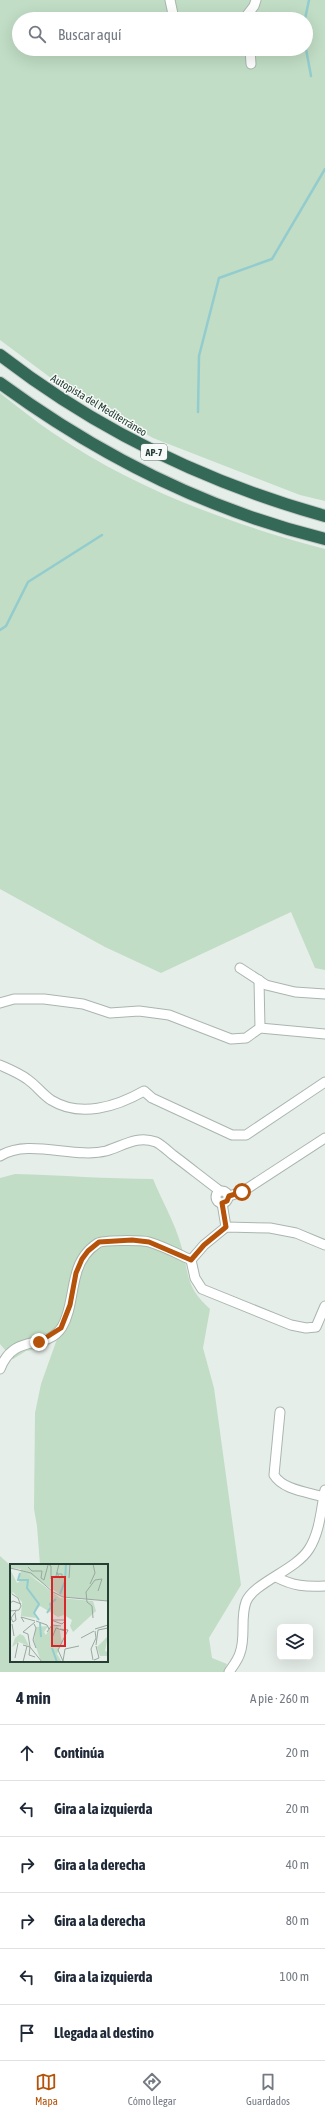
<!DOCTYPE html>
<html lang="es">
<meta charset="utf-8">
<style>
:root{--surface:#fff;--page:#f6f6f7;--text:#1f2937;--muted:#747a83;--line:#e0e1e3;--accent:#b45309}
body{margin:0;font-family:"Asap Condensed",sans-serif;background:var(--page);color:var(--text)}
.controls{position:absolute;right:12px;bottom:12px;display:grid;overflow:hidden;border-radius:6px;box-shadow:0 4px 16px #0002}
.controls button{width:36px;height:36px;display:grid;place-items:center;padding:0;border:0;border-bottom:1px solid var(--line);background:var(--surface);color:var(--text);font:20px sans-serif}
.stop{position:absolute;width:12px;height:12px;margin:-9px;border:3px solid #b45309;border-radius:50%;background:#fff}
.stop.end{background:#b45309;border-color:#fff;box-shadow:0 1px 4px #0008}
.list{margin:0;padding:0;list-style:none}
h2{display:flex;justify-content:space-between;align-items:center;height:52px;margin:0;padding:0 16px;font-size:17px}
h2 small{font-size:13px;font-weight:400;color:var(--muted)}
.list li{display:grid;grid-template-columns:26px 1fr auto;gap:12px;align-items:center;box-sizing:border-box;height:56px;padding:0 16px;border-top:1px solid var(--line)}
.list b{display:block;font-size:15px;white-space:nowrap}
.list em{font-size:13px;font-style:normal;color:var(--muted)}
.icon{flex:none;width:22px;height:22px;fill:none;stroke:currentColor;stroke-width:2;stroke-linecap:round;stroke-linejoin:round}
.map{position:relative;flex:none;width:325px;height:1672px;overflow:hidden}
.search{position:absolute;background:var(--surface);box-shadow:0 4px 16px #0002;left:12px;right:12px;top:12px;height:44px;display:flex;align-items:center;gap:10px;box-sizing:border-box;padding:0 14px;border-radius:22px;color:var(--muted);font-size:15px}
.sheet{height:388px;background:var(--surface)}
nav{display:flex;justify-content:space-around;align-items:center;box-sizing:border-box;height:56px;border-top:1px solid var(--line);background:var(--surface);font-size:11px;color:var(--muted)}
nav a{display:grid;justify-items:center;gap:2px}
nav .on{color:var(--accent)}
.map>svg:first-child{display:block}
.green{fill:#c1ddc5;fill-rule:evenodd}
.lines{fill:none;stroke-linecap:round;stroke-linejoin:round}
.stream{stroke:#93ccce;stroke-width:2.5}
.minor-casing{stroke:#a9b6af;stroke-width:11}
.motorway-casing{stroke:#c2c9c6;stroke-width:14}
.minor{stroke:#fff;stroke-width:9}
.motorway{stroke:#346958;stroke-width:12}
.route{stroke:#b45309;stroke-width:5}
.labels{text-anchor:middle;stroke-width:3;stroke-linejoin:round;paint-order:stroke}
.shield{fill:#f7faf8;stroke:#657770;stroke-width:1}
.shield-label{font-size:10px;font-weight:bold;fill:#263f35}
.street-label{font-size:11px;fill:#263f35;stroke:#f7faf8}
.inset-river{fill:none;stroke:#93ccce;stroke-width:2}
.inset-road{fill:none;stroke:#99a8a1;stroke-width:1}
.view{fill:#d62828;fill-opacity:0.15;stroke:#d62828;stroke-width:2}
.inset-edge{fill:none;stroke:#263f35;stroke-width:2}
</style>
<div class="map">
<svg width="325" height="1672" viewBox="0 0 325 1672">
<rect width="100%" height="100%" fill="#e6eee9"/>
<g class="green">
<path d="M0 0H325V501L300 495 153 438 59 384 0 340ZM19 19H306V49H19Z"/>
<path d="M0 393C18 407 35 421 53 433 134 489 231 524 325 549V970L315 968 291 912 161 973 105 947 0 889Z"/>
<path d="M15 1174C61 1175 107 1179 153 1179 162 1201 175 1223 181 1245 190 1275 184 1285 210 1309L203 1348 214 1388 241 1585 209 1638 212 1658 227 1664 224 1672H0V1556L11 1566V1661H107V1565H40L37 1526 34 1509 35 1413 41 1384 57 1339 45 1348 26 1351 13 1359 0 1344V1178Z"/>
</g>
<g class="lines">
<g class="stream">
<polyline points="305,19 309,0"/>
<polyline points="306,49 311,76"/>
<polyline points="198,412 199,356 219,278 272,259 325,169"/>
<polyline points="0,630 6,626 28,582 102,535"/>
</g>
<g class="minor-casing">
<g id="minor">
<polyline points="170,0 174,19"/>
<polyline points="244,19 254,6 256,0"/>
<polyline points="250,49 251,64"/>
<polyline points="240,968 266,985 295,992 325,994"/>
<polyline points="259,980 260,1028"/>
<polyline points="0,1003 14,999 44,999 83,1004 110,1013 139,1011 169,1015 231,1039 246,1038 260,1028 325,1034"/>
<path d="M0 1065C9 1069 19 1073 27 1079 36 1085 42 1094 51 1100 80 1118 116 1107 144 1091L152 1098 232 1135H246L325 1082"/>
<path d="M0 1156C28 1138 74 1159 106 1151 123 1146 137 1135 156 1142 162 1145 168 1151 173 1155 189 1167 204 1179 220 1191"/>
<circle cx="222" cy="1197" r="6"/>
<polyline points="229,1196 242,1192 325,1138"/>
<polyline points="222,1203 226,1227"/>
<polyline points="191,1260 204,1245 226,1227 270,1228 296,1233 325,1245"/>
<path d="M0 1369C15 1331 46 1352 62 1327 71 1312 71 1292 76 1275 79 1262 87 1250 98 1243 103 1240 141 1240 149 1242 163 1246 178 1254 191 1260L195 1278 202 1289 291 1325 306 1328 316 1327 325 1306"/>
<path d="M280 1412 274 1475C283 1490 308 1492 324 1497"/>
<path d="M276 1577C293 1586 306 1587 325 1586"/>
<path d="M229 1672C233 1666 238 1660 240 1653 246 1637 240 1618 246 1602 253 1583 296 1570 309 1549 320 1532 321 1509 325 1490"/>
</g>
</g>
<g class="motorway-casing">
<g id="motorway">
<path d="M0 355C97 430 207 483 325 516"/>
<path d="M0 383C97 454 207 510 325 539"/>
</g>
</g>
<use href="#minor" class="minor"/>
<use href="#motorway" class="motorway"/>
</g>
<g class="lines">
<polyline class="route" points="39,1342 61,1328 70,1305 76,1273 82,1259 88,1251 99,1242 132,1240 149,1242 191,1260 204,1245 226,1227 222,1203 227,1201 229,1196 242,1192"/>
</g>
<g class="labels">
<rect class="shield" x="141" y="444" width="26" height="16" rx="3"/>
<g class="shield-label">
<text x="154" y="456">AP-7</text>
</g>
<g class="street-label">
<text transform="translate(99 405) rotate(31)" y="4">Autopista del Mediterráneo</text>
</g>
</g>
<g transform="translate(10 1564)">
<rect width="98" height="98" fill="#e6eee9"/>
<path d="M0 0H98V37L54 33 17 9 50 34 83 37 86 47 63 68 60 62 62 56 54 51 48 53 30 42 23 49 26 54 11 52 12 38 3 28 0 32V5L7 19 9 18 11 5 0 4ZM38 62 34 68 36 71 41 62H48L50 67 52 79 47 90 52 98H32L30 95 24 77 26 63ZM10 70 14 72 19 82 9 78 2 83 5 74ZM98 72 95 87 98 88V92H90L87 83Z" fill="#c1ddc5"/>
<path class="inset-river" d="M10 9 8 16H18L17 24 29 40 24 49 29 56M55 16 56 0M50 30 55 17M37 49 41 43 40 40 46 35M30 59 31 73M42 84 47 98"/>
<path class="inset-road" d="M38 0 41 2V15M18 3 22 7H32L31 14 34 16 38 1M0 4 21 9 43 28 53 33 98 37M47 8 49 14 52 13V10H48M46 12 49 0M59 14 60 0M80 20 85 9 83 0M0 39 3 37 11 40M0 47 9 46 11 42 8 34 2 30M5 49 6 56 3 58 1 54 6 47M83 54 82 42 77 38 76 28 85 16 92 15 88 27M41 56 52 60 56 56M41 56H55M26 57 37 61 39 65M14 58 11 53 25 57M25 58 13 68 18 70 20 83 32 98M2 60 4 72M24 60 26 64 23 76 26 84M50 65 58 66 48 86 53 97M85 65 98 61M37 68 42 61 51 62M42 74 46 64 55 67M71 74 84 67M13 81 20 83 19 91 25 93M86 81 88 66 98 64M5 94 8 79M83 96 81 85 86 74 85 67M84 96 89 94 86 82M53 97 55 85 69 82M13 98 17 82"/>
<path class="view" d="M42 13H55V82H42Z"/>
<rect width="98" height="98" class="inset-edge"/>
</g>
</svg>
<div class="controls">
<button><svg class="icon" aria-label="layers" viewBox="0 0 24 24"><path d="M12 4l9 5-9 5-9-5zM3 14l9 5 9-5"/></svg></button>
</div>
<div class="stop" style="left:242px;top:1192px"></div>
<div class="stop end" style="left:39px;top:1342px"></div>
<div class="search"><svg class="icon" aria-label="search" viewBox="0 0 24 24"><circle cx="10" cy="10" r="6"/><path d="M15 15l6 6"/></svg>Buscar aquí</div>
</div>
<section class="sheet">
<h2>4 min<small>A pie · 260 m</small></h2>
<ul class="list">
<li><svg class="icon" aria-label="ahead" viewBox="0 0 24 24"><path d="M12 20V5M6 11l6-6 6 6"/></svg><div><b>Continúa</b></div><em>20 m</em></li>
<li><svg class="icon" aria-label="left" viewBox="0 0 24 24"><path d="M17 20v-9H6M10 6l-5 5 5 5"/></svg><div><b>Gira a la izquierda</b></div><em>20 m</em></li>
<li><svg class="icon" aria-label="right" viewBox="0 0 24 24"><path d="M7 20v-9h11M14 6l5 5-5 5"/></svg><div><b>Gira a la derecha</b></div><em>40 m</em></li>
<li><svg class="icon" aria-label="right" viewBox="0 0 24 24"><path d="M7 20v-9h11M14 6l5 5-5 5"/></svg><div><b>Gira a la derecha</b></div><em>80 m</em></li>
<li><svg class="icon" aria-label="left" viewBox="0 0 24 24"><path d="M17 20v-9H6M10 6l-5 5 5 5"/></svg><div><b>Gira a la izquierda</b></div><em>100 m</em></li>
<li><svg class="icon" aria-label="arrive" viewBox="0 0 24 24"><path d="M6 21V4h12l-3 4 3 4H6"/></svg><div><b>Llegada al destino</b></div></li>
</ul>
</section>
<nav>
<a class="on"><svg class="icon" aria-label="map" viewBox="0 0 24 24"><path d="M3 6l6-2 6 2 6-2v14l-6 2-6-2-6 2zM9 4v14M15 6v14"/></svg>Mapa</a>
<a><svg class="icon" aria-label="directions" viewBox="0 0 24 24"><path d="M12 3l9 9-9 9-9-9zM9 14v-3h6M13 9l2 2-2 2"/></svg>Cómo llegar</a>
<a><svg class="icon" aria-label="saved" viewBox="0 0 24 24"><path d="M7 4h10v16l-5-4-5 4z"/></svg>Guardados</a>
</nav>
